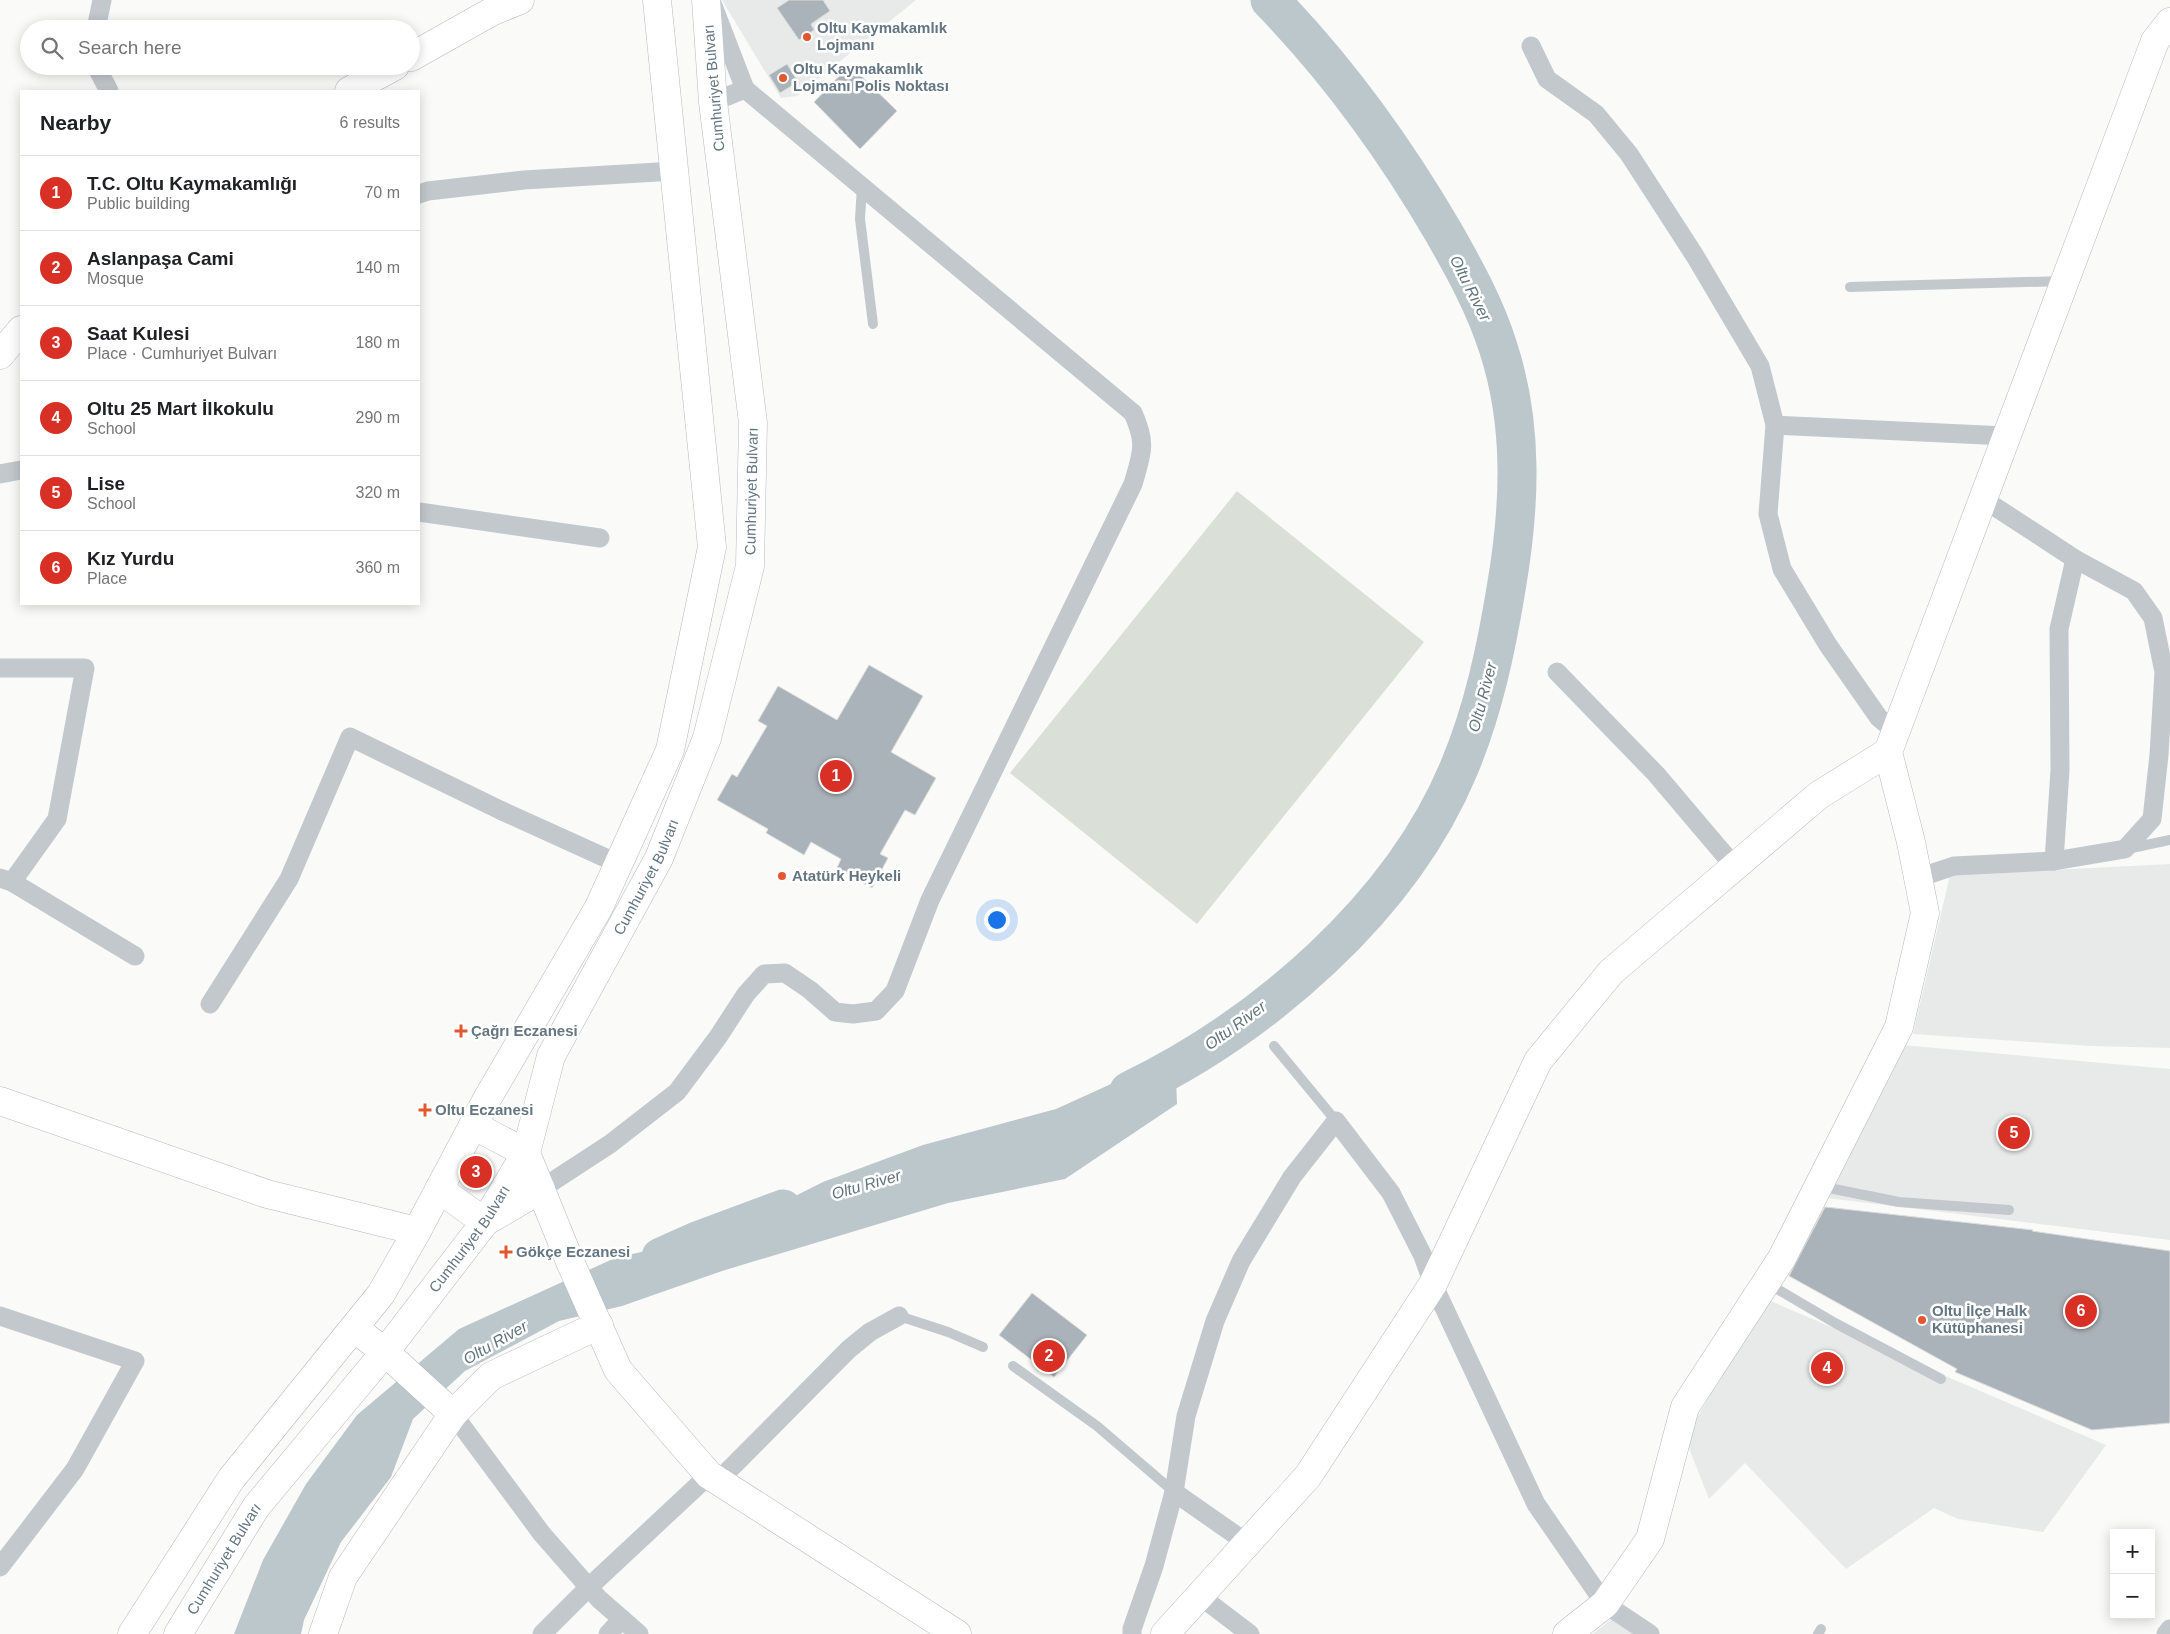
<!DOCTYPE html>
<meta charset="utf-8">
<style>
:root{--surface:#fff;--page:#f6f6f6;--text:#202124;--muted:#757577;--line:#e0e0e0;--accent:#d93025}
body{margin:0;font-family:Helvetica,sans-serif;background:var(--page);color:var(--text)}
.controls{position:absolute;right:15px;bottom:15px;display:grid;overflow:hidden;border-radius:0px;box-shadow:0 2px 12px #0003}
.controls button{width:45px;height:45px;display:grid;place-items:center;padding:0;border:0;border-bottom:1px solid var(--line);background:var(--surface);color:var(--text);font:25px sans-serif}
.you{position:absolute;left:996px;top:919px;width:18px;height:18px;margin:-12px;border:4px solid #fff;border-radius:50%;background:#1a73e8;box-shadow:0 0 0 8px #1a73e833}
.badge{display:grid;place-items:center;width:32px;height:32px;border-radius:50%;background:var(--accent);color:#fff;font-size:16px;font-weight:700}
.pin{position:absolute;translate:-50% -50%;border:2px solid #fff;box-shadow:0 1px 5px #0006}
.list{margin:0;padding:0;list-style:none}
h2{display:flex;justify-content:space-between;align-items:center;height:65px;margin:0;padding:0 20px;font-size:21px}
h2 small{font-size:16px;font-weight:400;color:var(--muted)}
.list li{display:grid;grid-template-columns:32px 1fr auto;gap:15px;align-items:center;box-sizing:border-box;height:75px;padding:0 20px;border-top:1px solid var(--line)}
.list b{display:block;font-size:19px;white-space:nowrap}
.list p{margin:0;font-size:16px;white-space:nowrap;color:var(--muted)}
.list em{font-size:16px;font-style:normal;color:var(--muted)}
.icon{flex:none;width:28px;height:28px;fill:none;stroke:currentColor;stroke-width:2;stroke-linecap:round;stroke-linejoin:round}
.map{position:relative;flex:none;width:2170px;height:1634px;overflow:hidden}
.search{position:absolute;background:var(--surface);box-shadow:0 2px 12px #0003;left:20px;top:20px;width:400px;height:55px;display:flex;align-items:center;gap:12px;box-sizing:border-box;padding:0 18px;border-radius:28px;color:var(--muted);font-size:19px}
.panel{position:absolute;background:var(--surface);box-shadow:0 2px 12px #0003;left:20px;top:90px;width:400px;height:515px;border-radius:0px}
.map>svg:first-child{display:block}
.built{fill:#e8e9e9}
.green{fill:#dadfd7}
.water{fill:#bbc7cb}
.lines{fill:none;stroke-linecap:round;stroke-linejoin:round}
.river{stroke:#bbc7cb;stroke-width:39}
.building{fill:#aab3b9;stroke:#dcdcda}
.secondary-casing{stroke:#b3babf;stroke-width:29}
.primary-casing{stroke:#b5babe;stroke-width:29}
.lane{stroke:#c3c8cc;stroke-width:10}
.street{stroke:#c3c8cc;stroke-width:19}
.secondary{stroke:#fff;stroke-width:28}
.primary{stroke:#fff;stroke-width:28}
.poi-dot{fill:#e4572e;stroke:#fff;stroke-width:2}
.labels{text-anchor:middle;stroke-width:5;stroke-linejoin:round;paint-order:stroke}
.poi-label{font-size:15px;font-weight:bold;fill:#657683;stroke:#fff;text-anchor:start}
.street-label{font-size:15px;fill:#657683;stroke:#fff}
.water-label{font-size:16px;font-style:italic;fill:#60757c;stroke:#fff}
</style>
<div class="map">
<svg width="2170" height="1634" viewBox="0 0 2170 1634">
<rect width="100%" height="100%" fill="#fafaf8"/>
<g class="built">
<polygon points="722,0 916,0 797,96 781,98"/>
<polygon points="2170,864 2170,1048 2091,1046 1913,1034 1950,875"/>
<polygon points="1902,1045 2170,1069 2170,1240 1827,1198"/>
<polygon points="1766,1299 2106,1445 2043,1532 1958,1519 1934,1508 1846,1569 1745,1463 1709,1499 1685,1438"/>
<polygon points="1616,1615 1638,1634 1593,1634"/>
</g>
<polygon class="green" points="1237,491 1424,642 1197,924 1010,773"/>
<polygon class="water" points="1175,1055 1177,1104 1065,1179 948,1203 722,1271 622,1306 559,1321 465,1371 413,1419 391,1477 341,1542 304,1620 301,1634 234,1634 263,1560 306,1484 357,1415 459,1329 615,1258 720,1234 823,1182 923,1145 1056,1109"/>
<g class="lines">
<g class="river">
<path d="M1129 1091C1263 1026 1401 908 1459 768 1483 711 1496 650 1506 589 1520 508 1524 426 1498 347 1485 306 1465 270 1444 233 1395 149 1338 70 1270 0"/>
<polyline points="661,1257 697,1241 783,1209"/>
</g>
</g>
<g class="building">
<polygon points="789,0 823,0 830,11 811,24 814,30 799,40 777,8"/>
<polygon points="787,64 798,82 780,93 769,75"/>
<polygon points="850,65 897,111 860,149 814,102"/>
<polygon points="869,665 923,696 891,752 936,778 915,815 905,810 880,854 888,858 872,888 837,868 841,859 811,842 804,855 766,833 768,829 717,800 732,774 737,777 767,726 758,721 778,686 837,720"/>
<polygon points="1825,1207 2033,1230 2032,1231 2170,1251 2170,1423 2092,1430 1955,1372 1957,1369 1789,1276"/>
<polygon points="1032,1293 1087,1335 1054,1377 999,1335"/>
</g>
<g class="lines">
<g class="secondary-casing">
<g id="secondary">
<polyline points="411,57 491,12 520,0"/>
<polyline points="349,91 395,66"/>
<polyline points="0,355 21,330"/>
<polyline points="0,1101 267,1194 417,1231"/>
<polyline points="473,1125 526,1153 571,1264 618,1370 709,1475 957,1634"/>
<polyline points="439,1189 485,1222 541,1189"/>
<polyline points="354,1328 385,1352 453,1414"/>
<polyline points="323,1634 343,1577 453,1414 491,1376 599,1325"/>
<polyline points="1165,1634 1308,1476 1433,1284 1538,1061 1611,972 1819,795 1888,752"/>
<polyline points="1567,1634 1605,1604 1650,1539 1685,1407 1782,1258 1899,1027 1925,913 1911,842 1888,752 2155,41 2170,22"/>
</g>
</g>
<g class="primary-casing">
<g id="primary">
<polyline points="132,1634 231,1479 381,1294 417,1231 487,1099 599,907 670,750 712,547 657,0"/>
<path id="s1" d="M178 1634 256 1507 385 1352 485 1222 526 1153 551 1056 659 858 707 738 750 566 753 423 713 102 706 0"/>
</g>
</g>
<g class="lane">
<polyline points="862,186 860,219 873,324"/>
<polyline points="1850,287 2064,281"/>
<polyline points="2127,849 2170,840"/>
<polyline points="1274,1046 1336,1121"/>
<polyline points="1819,1186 1899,1202 2009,1210"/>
<polyline points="1767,1283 1835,1323 1941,1379"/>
<polyline points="899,1316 948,1332 983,1347"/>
<polyline points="1013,1366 1097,1426 1174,1492"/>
<polyline points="1818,1634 1821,1629"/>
</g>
<g class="street">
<polyline points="713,6 745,89"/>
<polyline points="96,29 102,0"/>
<polyline points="1531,46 1547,79 1596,114 1629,154 1695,256 1760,366 1775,425 1768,514 1782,569 1828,645 1879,718 1896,732"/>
<polyline points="96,66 109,91"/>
<polyline points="419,194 428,191 524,180 674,171"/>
<polyline points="1775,425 2006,436"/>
<polyline points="0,474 21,470"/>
<polyline points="419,512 600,538"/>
<polyline points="0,668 85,668 57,819 12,882"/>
<polyline points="1557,672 1656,774 1734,866"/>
<polyline points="2054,861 2060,770 2059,629 2075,559"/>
<polyline points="0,878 12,882 135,956"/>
<polyline points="1918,878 1954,866 2054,861 2125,849 2152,819 2159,755 2164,672 2153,618 2134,591 2075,559 1983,499"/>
<polyline points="210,1004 289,879 350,737 500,810 619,864"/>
<path d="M541 1189 610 1144 677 1092 718 1037 746 994 764 974 785 973 810 990 835 1012 853 1014 876 1011 895 991 930 900 1133 484C1142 453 1147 444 1133 413L745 89 713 102"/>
<polyline points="0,1316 135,1361 75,1469 0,1567"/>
<polyline points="453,1414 542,1534 599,1599 639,1634"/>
<polyline points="718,1481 849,1349 870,1332 899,1316"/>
<polyline points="1174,1492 1247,1543"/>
<polyline points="1200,1596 1250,1634"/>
<polyline points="542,1634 589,1587 709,1475"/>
<polyline points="608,1634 622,1619"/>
<polyline points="1132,1634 1132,1629 1154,1566 1174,1492 1186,1416 1215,1321 1241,1261 1292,1177 1336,1121 1391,1193 1423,1256 1433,1284 1536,1504 1605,1604 1650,1634"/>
<polyline points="2166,1634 2170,1629"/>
</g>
<use href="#secondary" class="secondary"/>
<use href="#primary" class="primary"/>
</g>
<g class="poi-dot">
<circle cx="807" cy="37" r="5"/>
<circle cx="783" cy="78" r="5"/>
<circle cx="782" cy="876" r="5"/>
<path d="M458.5 1023.5h5v5h5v5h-5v5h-5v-5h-5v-5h5z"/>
<path d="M422.5 1102.5h5v5h5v5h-5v5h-5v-5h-5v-5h5z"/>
<path d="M503.5 1244.5h5v5h5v5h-5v5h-5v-5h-5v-5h5z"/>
<circle cx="1922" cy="1320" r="5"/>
</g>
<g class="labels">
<g class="poi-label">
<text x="817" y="33">Oltu Kaymakamlık<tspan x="817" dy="17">Lojmanı</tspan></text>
<text x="793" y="74">Oltu Kaymakamlık<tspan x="793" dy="17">Lojmanı Polis Noktası</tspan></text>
<text x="792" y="881">Atatürk Heykeli</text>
<text x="471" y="1036">Çağrı Eczanesi</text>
<text x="435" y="1115">Oltu Eczanesi</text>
<text x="516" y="1257">Gökçe Eczanesi</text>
<text x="1932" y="1316">Oltu İlçe Halk<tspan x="1932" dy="17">Kütüphanesi</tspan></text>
</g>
<g class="street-label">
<text transform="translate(714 88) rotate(-95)" y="5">Cumhuriyet Bulvarı</text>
<text dy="5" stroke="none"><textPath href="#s1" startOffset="1302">Cumhuriyet Bulvarı</textPath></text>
<text dy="5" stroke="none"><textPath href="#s1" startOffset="898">Cumhuriyet Bulvarı</textPath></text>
<text dy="5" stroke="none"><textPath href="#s1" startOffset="492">Cumhuriyet Bulvarı</textPath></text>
<text dy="5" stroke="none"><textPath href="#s1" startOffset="88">Cumhuriyet Bulvarı</textPath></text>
</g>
<g class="water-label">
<text transform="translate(1471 288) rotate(63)" y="6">Oltu River</text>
<text transform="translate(1482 697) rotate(-75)" y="6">Oltu River</text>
<text transform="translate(1235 1025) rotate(-36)" y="6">Oltu River</text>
<text transform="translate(866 1184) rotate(-16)" y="6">Oltu River</text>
<text transform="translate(495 1342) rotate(-30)" y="6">Oltu River</text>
</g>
</g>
</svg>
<div class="controls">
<button>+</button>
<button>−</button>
</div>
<div class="you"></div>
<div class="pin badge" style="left:836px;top:776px">1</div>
<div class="pin badge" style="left:1049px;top:1356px">2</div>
<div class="pin badge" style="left:476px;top:1172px">3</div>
<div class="pin badge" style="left:1827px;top:1368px">4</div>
<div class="pin badge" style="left:2014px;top:1133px">5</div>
<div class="pin badge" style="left:2081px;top:1311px">6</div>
<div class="search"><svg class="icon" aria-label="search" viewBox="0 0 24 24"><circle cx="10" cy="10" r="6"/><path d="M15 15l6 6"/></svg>Search here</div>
<section class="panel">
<h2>Nearby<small>6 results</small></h2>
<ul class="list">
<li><span class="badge">1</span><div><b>T.C. Oltu Kaymakamlığı</b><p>Public building</p></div><em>70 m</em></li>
<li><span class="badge">2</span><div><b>Aslanpaşa Cami</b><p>Mosque</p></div><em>140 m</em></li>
<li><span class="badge">3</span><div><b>Saat Kulesi</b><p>Place · Cumhuriyet Bulvarı</p></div><em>180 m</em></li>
<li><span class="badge">4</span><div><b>Oltu 25 Mart İlkokulu</b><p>School</p></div><em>290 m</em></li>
<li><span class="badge">5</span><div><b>Lise</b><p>School</p></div><em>320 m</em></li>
<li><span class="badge">6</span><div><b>Kız Yurdu</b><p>Place</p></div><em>360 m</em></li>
</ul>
</section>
</div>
